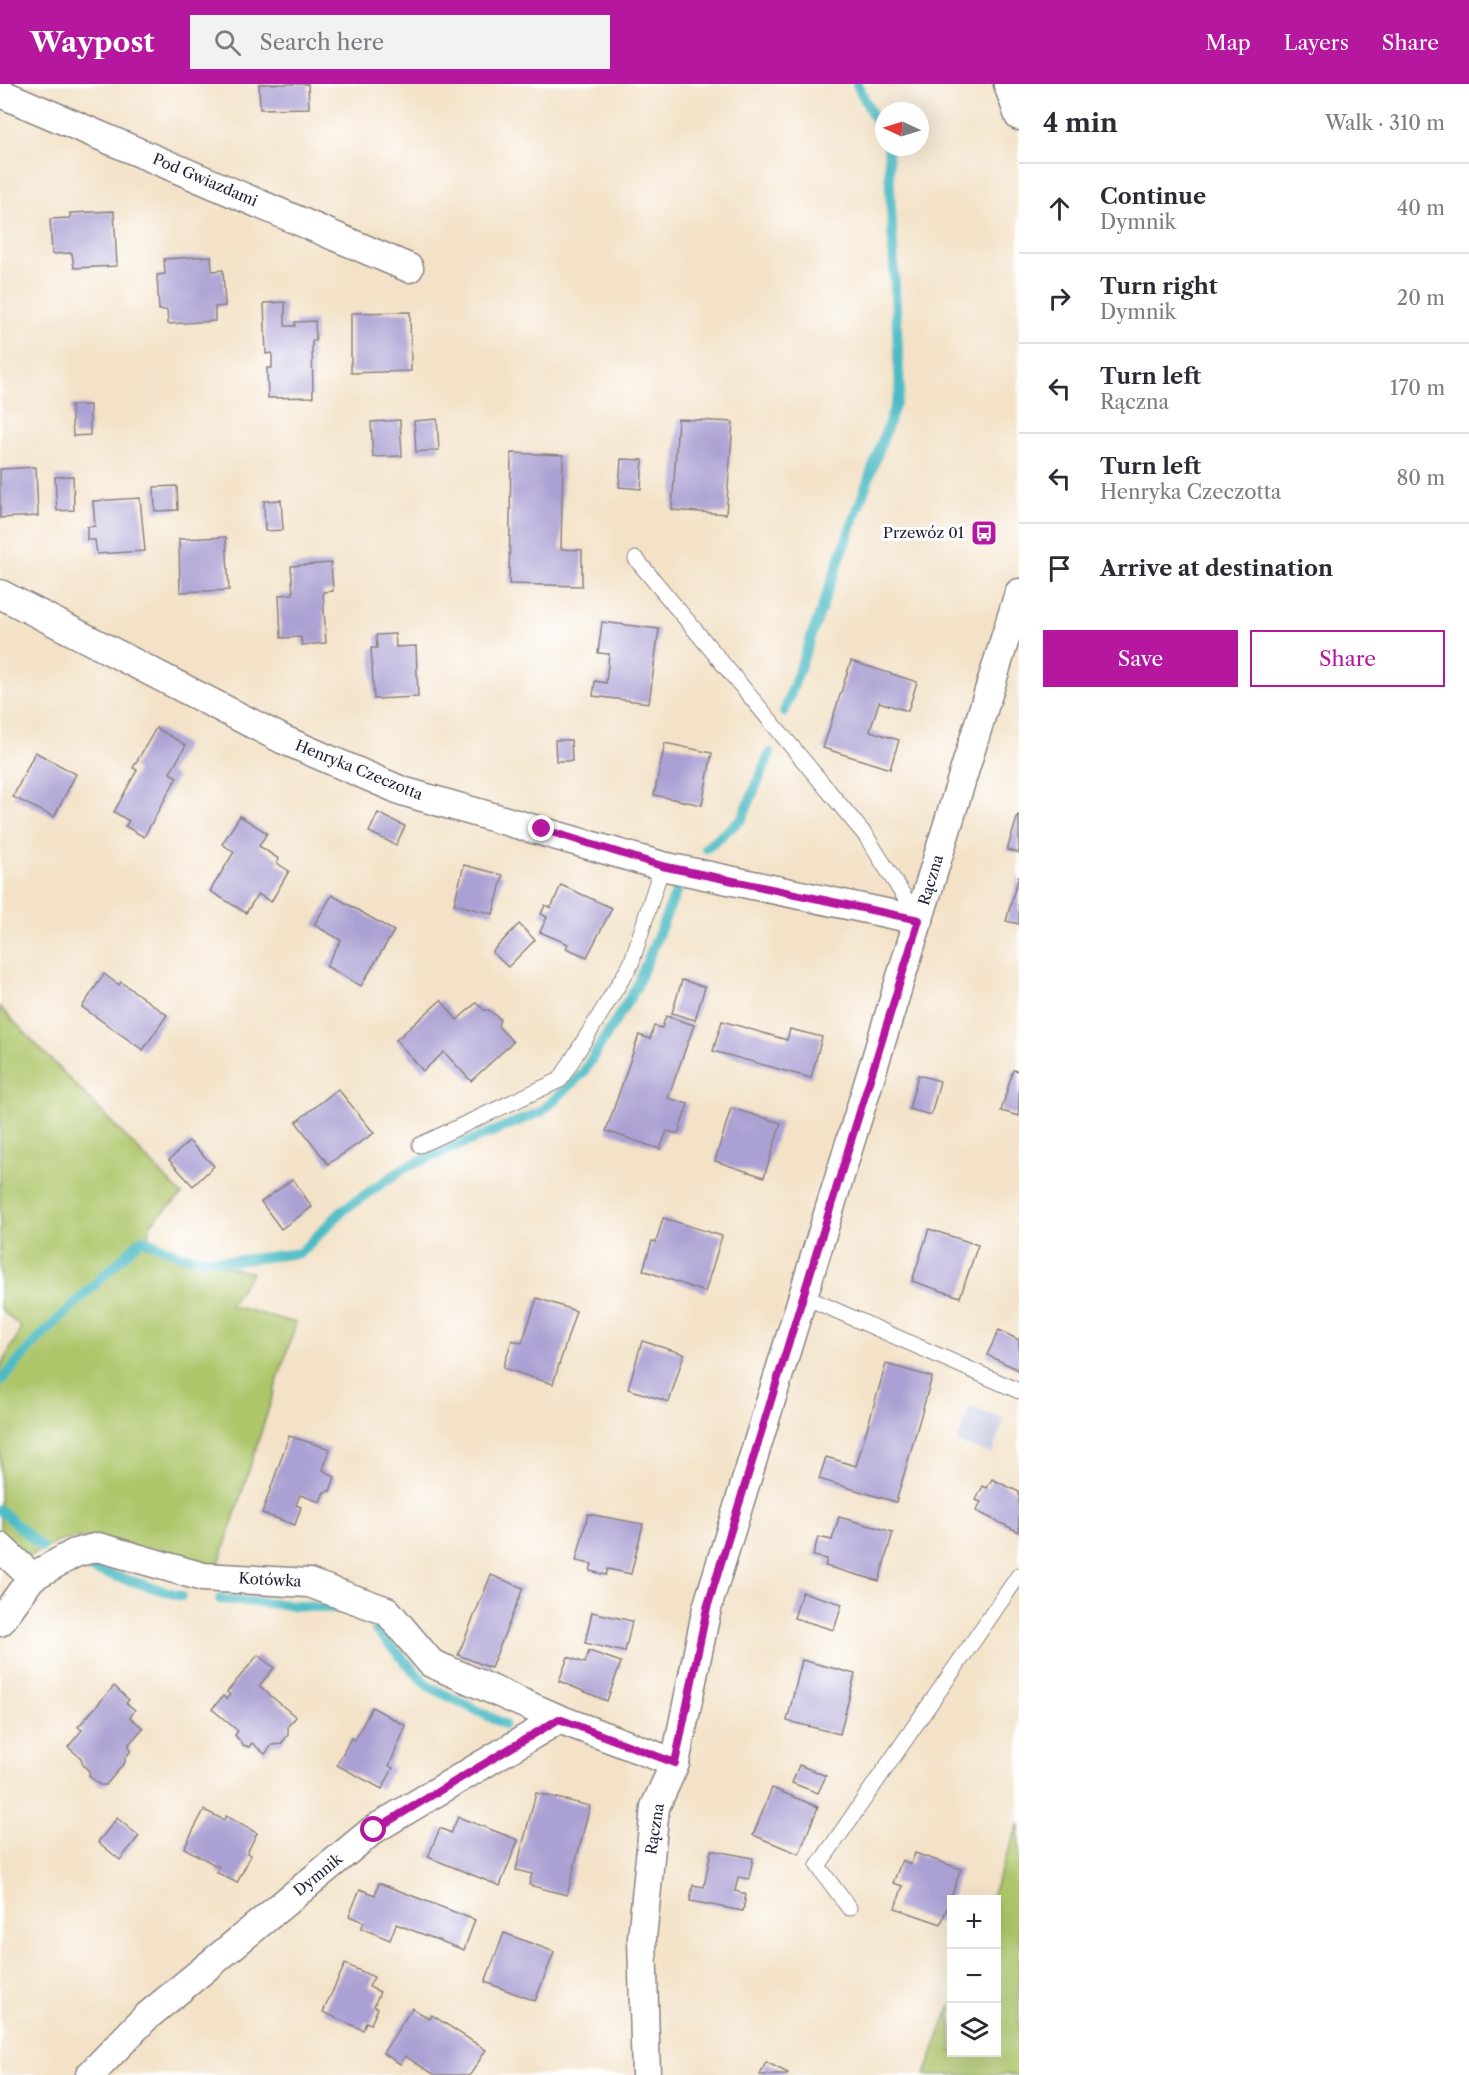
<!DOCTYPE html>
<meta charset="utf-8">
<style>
:root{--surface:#fff;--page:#f2f2f3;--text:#2b2b33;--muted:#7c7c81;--line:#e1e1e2;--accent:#b5179e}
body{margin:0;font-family:"Libre Caslon Text",serif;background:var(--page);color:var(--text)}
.controls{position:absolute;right:18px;bottom:18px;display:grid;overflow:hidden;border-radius:0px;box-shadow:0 6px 24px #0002}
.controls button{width:54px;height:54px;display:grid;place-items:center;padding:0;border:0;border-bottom:2px solid var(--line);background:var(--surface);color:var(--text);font:30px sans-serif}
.compass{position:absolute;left:875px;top:18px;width:54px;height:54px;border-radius:50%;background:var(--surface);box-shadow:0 6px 24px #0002;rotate:274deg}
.stop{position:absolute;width:18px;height:18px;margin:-14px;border:4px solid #b5179e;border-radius:50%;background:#fff}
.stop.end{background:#b5179e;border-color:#fff;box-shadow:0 2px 6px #0008}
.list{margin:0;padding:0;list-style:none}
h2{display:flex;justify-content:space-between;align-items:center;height:78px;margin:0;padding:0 24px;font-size:26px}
h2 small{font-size:20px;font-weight:400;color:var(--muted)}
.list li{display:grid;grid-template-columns:39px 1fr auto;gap:18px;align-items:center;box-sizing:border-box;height:90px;padding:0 24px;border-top:2px solid var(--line)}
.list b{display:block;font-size:22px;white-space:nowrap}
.list p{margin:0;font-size:20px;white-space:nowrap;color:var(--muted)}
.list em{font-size:20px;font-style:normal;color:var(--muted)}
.actions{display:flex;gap:12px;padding:18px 24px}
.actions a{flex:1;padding:14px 0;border:2px solid var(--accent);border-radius:0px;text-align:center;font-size:21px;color:var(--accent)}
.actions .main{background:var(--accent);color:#fff}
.icon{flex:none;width:33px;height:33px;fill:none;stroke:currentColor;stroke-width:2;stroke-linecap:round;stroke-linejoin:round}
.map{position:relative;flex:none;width:1019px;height:1991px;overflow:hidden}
header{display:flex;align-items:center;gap:36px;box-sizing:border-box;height:84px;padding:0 30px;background:var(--accent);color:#fff}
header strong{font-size:28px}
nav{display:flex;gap:33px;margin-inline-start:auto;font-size:21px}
.search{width:420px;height:54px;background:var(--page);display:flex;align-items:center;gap:15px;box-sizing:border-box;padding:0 21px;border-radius:0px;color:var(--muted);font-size:22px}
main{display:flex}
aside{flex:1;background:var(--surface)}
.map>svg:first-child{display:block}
.industrial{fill:#bfc2dd}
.green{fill:#aec66b;stroke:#687453;stroke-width:1.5}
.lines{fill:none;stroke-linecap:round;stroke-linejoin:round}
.stream{stroke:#4dbbc5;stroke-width:10}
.building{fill:#aba0d3}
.service-casing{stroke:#8a8281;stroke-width:17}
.minor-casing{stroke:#8a8281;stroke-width:31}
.service{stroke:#fff;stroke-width:15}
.minor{stroke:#fff;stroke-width:28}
.route{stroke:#b5179e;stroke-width:8}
.labels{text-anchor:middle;stroke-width:6;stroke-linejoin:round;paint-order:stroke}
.street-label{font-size:15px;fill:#22223b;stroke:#fff}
.poi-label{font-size:15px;fill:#22223b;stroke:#fff;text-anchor:end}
</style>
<header>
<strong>Waypost</strong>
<div class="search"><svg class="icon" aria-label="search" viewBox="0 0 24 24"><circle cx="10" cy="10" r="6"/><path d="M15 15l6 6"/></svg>Search here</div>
<nav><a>Map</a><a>Layers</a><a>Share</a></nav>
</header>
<main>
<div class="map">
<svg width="1019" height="1991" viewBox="0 0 1019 1991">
<rect width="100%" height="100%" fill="#fff"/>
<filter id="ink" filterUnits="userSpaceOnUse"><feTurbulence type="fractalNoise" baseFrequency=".0167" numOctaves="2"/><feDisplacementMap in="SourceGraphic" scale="12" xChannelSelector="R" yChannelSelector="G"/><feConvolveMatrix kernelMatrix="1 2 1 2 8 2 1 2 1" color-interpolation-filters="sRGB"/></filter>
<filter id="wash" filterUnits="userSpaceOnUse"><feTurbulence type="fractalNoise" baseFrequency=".008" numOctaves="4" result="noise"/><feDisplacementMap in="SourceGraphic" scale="24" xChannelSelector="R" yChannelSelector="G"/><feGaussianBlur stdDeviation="1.35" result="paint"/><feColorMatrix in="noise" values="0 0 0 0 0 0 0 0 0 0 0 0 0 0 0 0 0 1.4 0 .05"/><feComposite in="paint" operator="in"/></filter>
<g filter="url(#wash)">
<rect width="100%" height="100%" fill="#f3e2c7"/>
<polygon class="industrial" points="969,1323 1004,1335 992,1370 957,1359"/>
<g class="green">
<polygon points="0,923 182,1111 151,1139 146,1162 252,1189 229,1221 296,1239 218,1483 83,1454 60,1457 29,1472 0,1449 0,1285 21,1244 0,1224"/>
<polygon points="1019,1739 1019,1991 925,1991 951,1920 952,1968 996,1968 996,1816 990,1815"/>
</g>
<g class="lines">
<g class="stream">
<polyline points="857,0 884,54"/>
<polyline points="784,628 900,308 888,63"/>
<polyline points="706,764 742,735 770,669"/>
<polyline points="0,1298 37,1256 142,1155 182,1172 233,1177 300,1169 343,1126 406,1083 541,1028 583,989 636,904 679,801"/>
<polyline points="0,1426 42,1463"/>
<polyline points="91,1485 181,1512"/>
<polyline points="220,1515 338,1525"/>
<polyline points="376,1546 428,1602 504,1640"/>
</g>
</g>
<g id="blocks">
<g class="building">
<polygon points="259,0 308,0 309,24 260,25"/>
<polygon points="114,127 117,182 74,184 72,169 52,170 50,135 70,134 70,129"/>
<polygon points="211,172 212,187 223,186 225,222 215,223 215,237 168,240 167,226 159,226 157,191 165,190 164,175"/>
<polygon points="285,218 285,242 295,242 295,238 315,237 316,257 312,257 313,313 268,314 267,284 272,284 272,269 266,270 264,219"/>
<polygon points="410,228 411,287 351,289 351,229"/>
<polygon points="71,321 90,321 90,351 73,352"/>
<polygon points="437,335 439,366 416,368 414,337"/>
<polygon points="678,335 733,338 726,430 672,426"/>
<polygon points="400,336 402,372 373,373 371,338"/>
<polygon points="511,369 563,371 561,465 582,466 582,502 509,500"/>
<polygon points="621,375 643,376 641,405 619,403"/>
<polygon points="36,383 38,432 0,434 0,385"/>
<polygon points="73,392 74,426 57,427 55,393"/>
<polygon points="177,402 178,426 155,427 154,403"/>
<polygon points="140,414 145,467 97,470 95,456 87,456 87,443 95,442 93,417"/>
<polygon points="281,416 283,446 265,447 264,417"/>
<polygon points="226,453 229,506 180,508 179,455"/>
<polygon points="331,479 333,507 323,508 326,559 302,561 301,553 281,554 279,511 293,510 291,482"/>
<polygon points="602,538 659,545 649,619 593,612 595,597 606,599 609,570 598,569"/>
<polygon points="395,550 396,563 416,562 418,613 374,615 371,564 377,564 376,551"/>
<polygon points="851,577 917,598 908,627 879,618 870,647 899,656 890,685 823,664"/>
<polygon points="156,644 186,661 170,689 177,693 144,753 125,742 129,737 114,728 137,686 133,684"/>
<polygon points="555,656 571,656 572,677 556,677"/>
<polygon points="665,659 712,669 702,721 654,711"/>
<polygon points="35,668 76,690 54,733 13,713"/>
<polygon points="378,729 405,742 396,761 369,748"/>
<polygon points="1018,731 1019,731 1019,769 1007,766"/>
<polygon points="240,732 267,749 259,762 279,775 277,779 289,787 271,818 258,810 246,829 210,807 234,768 222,760"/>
<polygon points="464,781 503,791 493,830 454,820"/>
<polygon points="1019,791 1019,840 1006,837"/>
<polygon points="561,801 612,824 587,873 566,864 568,860 540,848 547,833 541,830 545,821 551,824"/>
<polygon points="332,811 394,847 361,902 326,882 341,856 314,841"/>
<polygon points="519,840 535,856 508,883 492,868"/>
<polygon points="104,890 119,901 121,898 167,931 143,966 82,923"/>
<polygon points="682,896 705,903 695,936 672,929"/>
<polygon points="441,916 457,936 476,919 484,926 489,926 500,935 498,942 513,958 471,997 444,968 423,987 396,956"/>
<polygon points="666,932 694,941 668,1014 688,1020 678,1050 667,1047 660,1065 606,1047 639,951 650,955 654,942 662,944"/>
<polygon points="722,937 787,956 790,945 822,953 811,994 713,967"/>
<polygon points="1013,986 1019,987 1019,1032 1001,1027"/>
<polygon points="918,991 940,997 931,1031 909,1025"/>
<polygon points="338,1005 374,1049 328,1080 296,1038"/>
<polygon points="731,1024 781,1039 764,1093 715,1077"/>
<polygon points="189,1057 214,1082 193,1102 169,1076"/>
<polygon points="293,1095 312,1123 281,1145 261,1118"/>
<polygon points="663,1134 722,1152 705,1208 643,1186 652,1157 656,1158"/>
<polygon points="929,1145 978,1161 960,1213 912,1197"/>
<polygon points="537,1214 576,1227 553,1300 503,1284 512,1256 522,1259"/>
<polygon points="999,1246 1019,1256 1019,1286 987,1271"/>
<polygon points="642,1257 684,1270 669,1318 628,1305"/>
<polygon points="886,1280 932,1293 896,1418 819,1395 826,1373 856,1382"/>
<polygon points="289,1352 330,1365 323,1386 335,1393 330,1407 324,1408 320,1418 300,1411 296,1421 301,1423 295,1441 262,1429"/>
<polygon points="992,1395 1019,1408 1019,1448 976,1427 981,1418 976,1416 983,1402 987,1404"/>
<polygon points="588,1430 643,1440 631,1490 608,1485 606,1491 590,1487 592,1480 576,1477"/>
<polygon points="839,1433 893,1448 879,1497 825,1482 827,1475 813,1472 818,1453 832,1456"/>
<polygon points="491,1491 523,1504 491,1584 458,1571"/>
<polygon points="802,1508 842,1520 834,1546 794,1534"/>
<polygon points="592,1528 632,1537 625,1568 585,1559"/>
<polygon points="589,1567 621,1578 607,1617 559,1597 568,1573 585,1579"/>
<polygon points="258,1571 274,1584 259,1602 296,1633 288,1642 288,1651 284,1656 281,1660 272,1661 265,1670 252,1659 249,1663 243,1661 235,1651 238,1647 212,1625 223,1612 226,1615 230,1611 227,1608"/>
<polygon points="802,1576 855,1590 840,1650 787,1637"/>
<polygon points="114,1602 129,1616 126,1619 135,1626 130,1633 143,1644 129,1660 130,1668 125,1673 125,1678 106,1701 100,1701 89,1692 89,1687 83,1681 81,1674 68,1663 82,1646 78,1643"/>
<polygon points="372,1623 406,1642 389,1682 393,1684 382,1705 337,1681 351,1654 355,1656"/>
<polygon points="799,1681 826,1692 818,1709 792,1699"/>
<polygon points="772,1704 818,1723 799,1770 753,1751"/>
<polygon points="536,1709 590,1722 567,1811 529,1801 532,1790 516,1786"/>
<polygon points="204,1726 224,1736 226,1732 257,1749 247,1769 251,1771 237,1799 216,1788 219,1783 184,1764"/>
<polygon points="458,1733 518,1756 500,1802 428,1773 440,1744 451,1749"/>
<polygon points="117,1734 139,1752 120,1776 98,1758"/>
<polygon points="711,1766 753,1774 749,1795 738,1793 735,1807 746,1810 743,1827 690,1817 693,1801 704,1803"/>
<polygon points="915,1769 961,1785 941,1840 895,1824 903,1802 893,1799 902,1776 911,1780"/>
<polygon points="379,1799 475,1836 464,1866 396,1840 390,1856 361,1844 364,1838 349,1832 360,1805 375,1811"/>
<polygon points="504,1849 554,1868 535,1917 485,1898"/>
<polygon points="345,1880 374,1893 369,1903 380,1908 374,1922 378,1924 371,1940 366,1938 363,1946 323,1928"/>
<polygon points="412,1924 430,1935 432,1931 486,1966 470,1991 435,1991 405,1972 400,1980 383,1969"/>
<polygon points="766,1978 788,1989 787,1991 760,1991"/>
</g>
</g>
</g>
<g filter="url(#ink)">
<use href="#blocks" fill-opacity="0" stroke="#8a8281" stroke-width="1.5"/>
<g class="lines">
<g class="service-casing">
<g id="service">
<polyline points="636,475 866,752 919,836"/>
<polyline points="420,1061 560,996 631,880 662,782"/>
<polyline points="803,1212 1019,1307"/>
<polyline points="849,1824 818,1782 1019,1491"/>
</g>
</g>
<g class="minor-casing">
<g id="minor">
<polyline points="1008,0 1019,32"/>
<polyline points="0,9 409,184"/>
<polyline points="0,510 284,656 402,707 662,782 919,836"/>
<polyline points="0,1463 32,1493 75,1469 98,1463 203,1493 309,1499 387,1527 431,1579 559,1635"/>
<polyline points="0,1538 32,1493"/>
<polyline points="90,1991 145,1934 373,1746 559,1635 675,1679"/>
<polyline points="646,1991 642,1854 655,1723 675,1679 707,1524 1019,509"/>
</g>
</g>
<use href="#service" class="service"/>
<use href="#minor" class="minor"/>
</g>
</g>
<g class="lines" filter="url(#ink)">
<polyline class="route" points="374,1746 559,1635 675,1679 707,1524 919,836 662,782 542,745"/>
</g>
<defs>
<g id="bus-square" transform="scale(1.35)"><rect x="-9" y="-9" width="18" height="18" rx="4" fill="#b5179e" stroke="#fff"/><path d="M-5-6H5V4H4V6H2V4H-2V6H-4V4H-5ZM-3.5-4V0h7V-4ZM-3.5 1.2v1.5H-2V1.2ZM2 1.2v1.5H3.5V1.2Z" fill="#fff"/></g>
</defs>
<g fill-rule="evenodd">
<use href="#bus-square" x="984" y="449"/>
</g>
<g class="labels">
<g class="street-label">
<text transform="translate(205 96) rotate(23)" y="5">Pod Gwiazdami</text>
<text transform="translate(359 686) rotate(22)" y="5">Henryka Czeczotta</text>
<text transform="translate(931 796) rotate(-73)" y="5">Rączna</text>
<text transform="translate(270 1496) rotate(3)" y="5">Kotówka</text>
<text transform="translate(655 1745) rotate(-81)" y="5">Rączna</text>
<text transform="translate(318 1791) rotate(-39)" y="5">Dymnik</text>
</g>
<g class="poi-label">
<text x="964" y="454">Przewóz 01</text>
</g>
</g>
</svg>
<div class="controls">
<button>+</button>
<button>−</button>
<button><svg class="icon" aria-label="layers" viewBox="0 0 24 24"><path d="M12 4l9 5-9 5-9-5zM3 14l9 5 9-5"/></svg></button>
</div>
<svg class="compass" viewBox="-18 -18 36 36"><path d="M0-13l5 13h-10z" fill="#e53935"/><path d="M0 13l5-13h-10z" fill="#7c7c81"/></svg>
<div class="stop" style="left:374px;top:1746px"></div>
<div class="stop end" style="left:542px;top:745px"></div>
</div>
<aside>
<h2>4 min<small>Walk · 310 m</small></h2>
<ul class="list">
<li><svg class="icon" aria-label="ahead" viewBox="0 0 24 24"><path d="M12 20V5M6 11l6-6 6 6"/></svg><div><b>Continue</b><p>Dymnik</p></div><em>40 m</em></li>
<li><svg class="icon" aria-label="right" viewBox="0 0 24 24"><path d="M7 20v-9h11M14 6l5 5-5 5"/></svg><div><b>Turn right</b><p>Dymnik</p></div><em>20 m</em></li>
<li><svg class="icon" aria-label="left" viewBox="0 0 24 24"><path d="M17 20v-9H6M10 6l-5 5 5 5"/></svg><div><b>Turn left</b><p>Rączna</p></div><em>170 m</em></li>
<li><svg class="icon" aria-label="left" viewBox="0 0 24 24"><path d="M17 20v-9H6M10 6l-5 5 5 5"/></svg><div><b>Turn left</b><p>Henryka Czeczotta</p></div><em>80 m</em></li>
<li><svg class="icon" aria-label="arrive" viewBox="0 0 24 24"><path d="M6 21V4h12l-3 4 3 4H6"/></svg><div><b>Arrive at destination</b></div></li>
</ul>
<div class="actions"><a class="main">Save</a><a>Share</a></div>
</aside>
</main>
